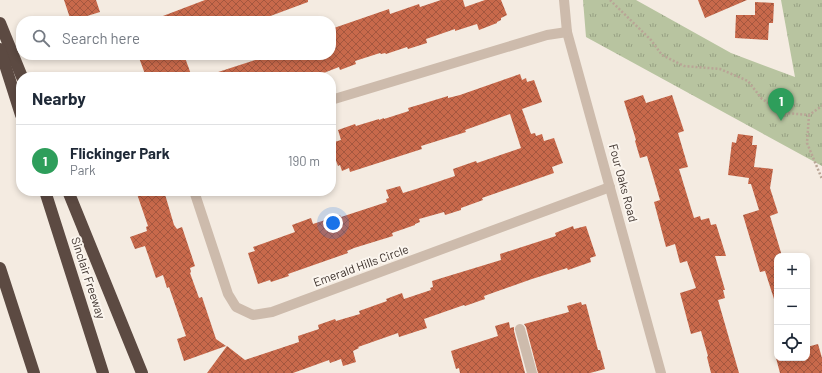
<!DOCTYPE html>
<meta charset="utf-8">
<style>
:root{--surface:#fff;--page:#f6f6f7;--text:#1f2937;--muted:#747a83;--line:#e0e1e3;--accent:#1f5a5e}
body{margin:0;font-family:Barlow,sans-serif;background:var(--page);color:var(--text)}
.controls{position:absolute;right:12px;bottom:12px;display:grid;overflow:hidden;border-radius:8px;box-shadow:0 2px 6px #0003}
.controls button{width:36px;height:36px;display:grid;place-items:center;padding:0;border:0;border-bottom:1px solid var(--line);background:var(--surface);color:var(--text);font:20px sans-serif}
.you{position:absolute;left:333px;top:223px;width:14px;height:14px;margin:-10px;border:3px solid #fff;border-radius:50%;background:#1a73e8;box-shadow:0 0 0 6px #1a73e833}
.badge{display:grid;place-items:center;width:26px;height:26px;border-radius:50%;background:var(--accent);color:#fff;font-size:13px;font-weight:700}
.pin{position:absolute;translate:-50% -33px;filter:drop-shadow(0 1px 2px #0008)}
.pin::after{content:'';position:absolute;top:21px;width:14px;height:12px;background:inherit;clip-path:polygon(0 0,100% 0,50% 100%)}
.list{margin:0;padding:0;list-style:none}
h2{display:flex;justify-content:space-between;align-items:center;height:52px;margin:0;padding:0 16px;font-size:17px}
h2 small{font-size:13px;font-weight:400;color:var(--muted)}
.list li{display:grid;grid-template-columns:26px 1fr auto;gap:12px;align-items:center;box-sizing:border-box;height:72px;padding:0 16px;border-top:1px solid var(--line)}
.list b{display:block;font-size:15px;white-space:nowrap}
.list p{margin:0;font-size:13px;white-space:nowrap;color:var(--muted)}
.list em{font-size:13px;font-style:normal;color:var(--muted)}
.icon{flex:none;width:22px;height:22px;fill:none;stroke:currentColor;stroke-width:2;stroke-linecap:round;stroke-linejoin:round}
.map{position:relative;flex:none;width:822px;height:373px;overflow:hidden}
.search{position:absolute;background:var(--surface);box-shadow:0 2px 6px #0003;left:16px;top:16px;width:320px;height:44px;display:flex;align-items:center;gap:10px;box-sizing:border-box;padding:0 14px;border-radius:16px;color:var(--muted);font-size:15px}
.panel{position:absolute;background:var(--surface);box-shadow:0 2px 6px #0003;left:16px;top:72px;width:320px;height:124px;border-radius:16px}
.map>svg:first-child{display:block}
.park{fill:url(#park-tufts)}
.building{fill:url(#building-cross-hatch)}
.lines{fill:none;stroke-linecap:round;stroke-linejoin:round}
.path{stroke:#b9a596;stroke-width:2.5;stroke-dasharray:2 2;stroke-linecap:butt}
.minor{stroke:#cdbbac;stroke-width:10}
.highway{stroke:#5c4a42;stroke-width:12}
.labels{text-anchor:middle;stroke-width:4;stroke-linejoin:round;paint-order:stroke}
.street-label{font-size:12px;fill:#3b302b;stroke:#fbf5ee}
</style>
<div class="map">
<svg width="822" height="373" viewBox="0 0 822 373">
<defs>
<pattern id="park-tufts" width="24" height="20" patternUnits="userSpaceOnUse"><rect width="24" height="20" fill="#b8c4a0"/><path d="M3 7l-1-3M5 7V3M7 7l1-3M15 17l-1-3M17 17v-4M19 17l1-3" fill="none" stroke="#97a083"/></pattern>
<pattern id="building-cross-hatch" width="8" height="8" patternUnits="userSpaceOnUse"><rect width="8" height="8" fill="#c8694b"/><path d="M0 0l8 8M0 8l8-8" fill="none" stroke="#a4573f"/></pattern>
</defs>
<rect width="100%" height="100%" fill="#f4ebe1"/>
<polygon class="park" points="583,0 636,0 731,53 795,77 781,0 822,0 822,166 586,37"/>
<g class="building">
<polygon points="64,0 96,0 100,12 71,21"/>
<polygon points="205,0 308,0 308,2 257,21 155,21 155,19"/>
<polygon points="441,0 463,0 465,7 485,0 501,0 507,15 501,18 501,20 497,22 497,23 479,30 477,24 455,31 455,29 426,39 427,43 408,49 407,47 386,54 385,53 381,54 380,53 355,61 356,64 340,70 339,67 316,76 315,74 307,77 212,77 212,74 258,59 257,55 331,55 331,29 389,9 390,14 419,4 420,7"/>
<polygon points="698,0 747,0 705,18"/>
<polygon points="755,2 774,3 773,23 769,23 768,40 735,38 736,15 755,15"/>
<polygon points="138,55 184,55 192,77 159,77 145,74"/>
<polygon points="520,74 522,80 526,78 527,82 534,80 542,102 522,109 531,134 535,133 536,136 542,134 544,141 554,138 563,163 552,167 554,173 482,198 483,200 461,208 461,210 445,215 444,212 419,219 420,222 415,224 415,225 392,233 393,236 354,248 347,251 348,253 288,274 289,276 271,282 270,280 258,284 248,253 255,251 253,247 295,232 292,225 311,218 313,224 340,215 341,217 387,202 386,199 389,198 386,190 400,186 403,193 416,189 455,176 453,169 476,161 477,163 521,148 510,114 465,130 466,132 421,146 422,149 350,172 349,168 342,171 340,165 338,166 331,147 331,143 341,140 338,130 355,124 356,126 379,119 379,120 384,118 384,119 409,111 408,108 425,103 448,96 448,98 460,95"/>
<polygon points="643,95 646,103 672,95 684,131 678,133 688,167 679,169 694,218 700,216 701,220 709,218 711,225 716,224 726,256 715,256 725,290 723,290 725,298 718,300 739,373 711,373 707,357 708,356 701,331 691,334 680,293 696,288 687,261 680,263 675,244 666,247 654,202 660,200 647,156 640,158 635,141 636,140 624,101"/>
<polygon points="738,134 753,136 752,145 757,145 754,167 773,169 770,188 778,213 770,216 782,256 777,256 777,299 774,299 765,271 760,272 743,215 759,210 751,184 748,184 749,178 728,175 732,142 736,143"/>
<polygon points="136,191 164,191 174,225 177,229 182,227 195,266 190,268 191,272 190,273 199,298 202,297 216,339 226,346 184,361 177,339 186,336 169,287 167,288 163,275 156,278 145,246 135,249 130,237 147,231 146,227 148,226"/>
<polygon points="573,226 574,229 586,226 596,256 590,258 591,262 568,270 567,268 532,279 484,296 485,299 465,306 464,305 424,319 427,328 399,337 398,333 358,347 359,348 353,351 356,362 343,366 341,359 330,363 329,360 293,373 207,373 227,346 245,360 299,342 298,336 319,329 318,325 335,319 336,321 360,314 359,311 387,301 386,299 402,293 404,299 431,290 430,288 433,287 432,281 501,260 500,254 556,236 555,233"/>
<polygon points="581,302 582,305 586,304 598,350 600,350 605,369 590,373 538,373 526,327 524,324 569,312 567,306"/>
<polygon points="509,322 510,328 514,327 514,331 525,373 460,373 459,368 456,369 451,351 498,336 495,326"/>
<polygon points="818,344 822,358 822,373 780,373 776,358 807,358 807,347"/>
</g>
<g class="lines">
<g class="path">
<polyline points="610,0 651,40 662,55 684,66 720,69 748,81 762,99 785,113 809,115 822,106"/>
<polyline points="809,115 807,143 822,179"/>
</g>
<g class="minor">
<polyline points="564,0 567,32 661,373"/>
<polyline points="331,100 547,35 567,32"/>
<polyline points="194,191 228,294 236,307 253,315 272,312 610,187"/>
<polyline points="520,329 532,373"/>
</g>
<g class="highway">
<polyline points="0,23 22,77"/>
<polyline points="0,49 21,115"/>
<polyline points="45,191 103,373"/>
<polyline points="68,191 142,373"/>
<polyline points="0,268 34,373"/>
</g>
</g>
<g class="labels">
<g class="street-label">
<text transform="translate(623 183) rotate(75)" y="4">Four Oaks Road</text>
<text transform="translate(361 266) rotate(-20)" y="4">Emerald Hills Circle</text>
<text transform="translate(88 278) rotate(72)" y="4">Sinclair Freeway</text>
</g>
</g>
</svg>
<div class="controls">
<button>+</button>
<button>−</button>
<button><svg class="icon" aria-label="locate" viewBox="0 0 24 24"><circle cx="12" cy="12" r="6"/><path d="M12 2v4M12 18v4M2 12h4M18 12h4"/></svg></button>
</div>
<div class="you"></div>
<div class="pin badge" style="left:781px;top:121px;background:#2e9e5b">1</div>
<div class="search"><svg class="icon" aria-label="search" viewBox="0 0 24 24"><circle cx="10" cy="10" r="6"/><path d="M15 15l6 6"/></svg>Search here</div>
<section class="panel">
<h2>Nearby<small></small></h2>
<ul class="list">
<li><span class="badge" style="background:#2e9e5b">1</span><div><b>Flickinger Park</b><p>Park</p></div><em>190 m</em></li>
</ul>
</section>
</div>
